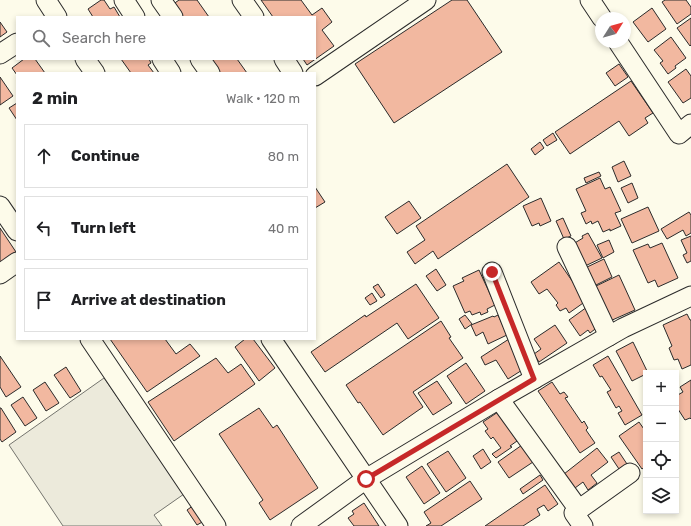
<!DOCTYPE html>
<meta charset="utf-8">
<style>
:root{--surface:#fff;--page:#f2f2f2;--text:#202124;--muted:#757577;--line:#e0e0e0}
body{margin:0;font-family:Rubik,sans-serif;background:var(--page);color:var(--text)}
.controls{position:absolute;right:12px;bottom:12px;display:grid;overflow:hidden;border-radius:0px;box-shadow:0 2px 6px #0003}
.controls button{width:36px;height:36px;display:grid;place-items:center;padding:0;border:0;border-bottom:1px solid var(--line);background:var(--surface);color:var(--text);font:20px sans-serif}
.compass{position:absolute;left:595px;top:12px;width:36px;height:36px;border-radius:50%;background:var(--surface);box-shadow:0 2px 6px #0003;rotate:53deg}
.stop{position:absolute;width:12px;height:12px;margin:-9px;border:3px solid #c62828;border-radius:50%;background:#fff}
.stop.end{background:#c62828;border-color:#fff;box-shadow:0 1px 4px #0008}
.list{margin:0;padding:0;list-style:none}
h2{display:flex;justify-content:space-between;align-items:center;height:52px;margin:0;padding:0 16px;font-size:17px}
h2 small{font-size:13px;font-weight:400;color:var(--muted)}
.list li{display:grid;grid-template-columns:26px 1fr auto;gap:12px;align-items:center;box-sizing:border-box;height:64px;margin:0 8px 8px;padding:0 8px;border:1px solid var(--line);border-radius:0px}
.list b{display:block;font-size:15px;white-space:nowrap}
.list em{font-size:13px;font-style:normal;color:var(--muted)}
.icon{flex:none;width:22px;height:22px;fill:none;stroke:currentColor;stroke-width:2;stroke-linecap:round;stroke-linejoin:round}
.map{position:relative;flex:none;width:691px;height:526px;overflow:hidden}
.search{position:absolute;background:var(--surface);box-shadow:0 2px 6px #0003;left:16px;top:16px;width:300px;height:44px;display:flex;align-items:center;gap:10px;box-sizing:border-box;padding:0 14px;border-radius:0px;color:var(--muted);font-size:15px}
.panel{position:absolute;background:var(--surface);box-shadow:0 2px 6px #0003;left:16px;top:72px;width:300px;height:268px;border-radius:0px}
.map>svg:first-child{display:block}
.parking{fill:#eceadb;stroke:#74746e}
.building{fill:#f2b8a0;stroke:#2b2b2b}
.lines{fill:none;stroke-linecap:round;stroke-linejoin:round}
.minor-casing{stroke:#2b2b2b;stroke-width:21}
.minor{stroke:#fdfbea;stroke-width:19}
.route{stroke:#c62828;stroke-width:5}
</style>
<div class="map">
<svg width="691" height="526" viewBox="0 0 691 526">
<rect width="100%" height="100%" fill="#fdfbea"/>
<polygon class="parking" points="104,378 184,494 154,515 162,526 63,526 9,445"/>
<g class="building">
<polygon points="101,0 104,0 110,9 114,7 120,17 93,17 88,9"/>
<polygon points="179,0 197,0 209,17 181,17 172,5"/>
<polygon points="261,0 301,0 312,15 322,8 332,22 322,30 334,46 307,65 303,59 315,59 315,17 273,17"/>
<polygon points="452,0 467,0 502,52 394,123 355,64"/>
<polygon points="665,0 686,0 691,7 691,14 677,24 662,2"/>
<polygon points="652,8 666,29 648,42 633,22"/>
<polygon points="691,18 691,45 690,46 677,28"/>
<polygon points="0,22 7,32 0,37"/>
<polygon points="671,37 686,58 675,66 676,68 668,74 660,63 663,61 654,50"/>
<polygon points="24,59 35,59 45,73 17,73 17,75 12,68"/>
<polygon points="121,59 149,59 151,63 148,65 154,73 131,73"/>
<polygon points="209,59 237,59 247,73 218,73"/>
<polygon points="619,64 628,77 615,86 606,73"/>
<polygon points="686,69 691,76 691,98 683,103 668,82"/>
<polygon points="0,77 13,96 0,105"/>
<polygon points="631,81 653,113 645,118 648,123 629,136 619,121 570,154 555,132"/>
<polygon points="17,103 17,120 9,108"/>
<polygon points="553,133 557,140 547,146 543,140"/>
<polygon points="540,142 544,148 535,155 531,149"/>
<polygon points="624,161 631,176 618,182 612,167"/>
<polygon points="507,164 529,197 438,259 433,251 415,264 407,252 425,240 416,226"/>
<polygon points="599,172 601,176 586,183 584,178"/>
<polygon points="600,178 605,189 610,187 621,211 615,213 621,226 610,231 610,229 603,232 598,221 592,224 591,221 586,224 581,213 586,211 576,189"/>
<polygon points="632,183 638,198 628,203 621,188"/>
<polygon points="315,187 325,202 315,208"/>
<polygon points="541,198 551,221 540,226 539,223 532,226 523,206"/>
<polygon points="409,201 421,218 397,234 385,217"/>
<polygon points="648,207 659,231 632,243 621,219"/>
<polygon points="689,212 691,215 691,233 686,236 683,230 667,239 661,229"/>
<polygon points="563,218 571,236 564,239 556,221"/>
<polygon points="0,228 16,252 0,263"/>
<polygon points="588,233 602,258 585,266 573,244 583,238 582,236"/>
<polygon points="691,236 691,261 687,263 683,255 687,253 681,240"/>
<polygon points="609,240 614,252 603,258 597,245"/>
<polygon points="662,243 678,278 658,287 655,280 648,283 633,250 648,244 650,248"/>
<polygon points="604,259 612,277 594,286 585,268"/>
<polygon points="559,262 586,301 569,313 566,308 560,311 556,305 558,303 547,289 539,294 531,282"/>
<polygon points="436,269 446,285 437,291 426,276"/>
<polygon points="479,270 495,305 487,309 488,312 481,315 480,312 472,315 470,311 465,313 453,286 464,281 462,278"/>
<polygon points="619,275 635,310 610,321 594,287"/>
<polygon points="378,284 385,295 381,298 373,287"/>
<polygon points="416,284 439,318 408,339 397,323 325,372 311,352 365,315 366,317"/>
<polygon points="372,293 377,301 370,305 365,298"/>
<polygon points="587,307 599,326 590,333 588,330 580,336 569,320"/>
<polygon points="687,314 690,320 691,320 691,365 682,369 678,359 674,360 669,348 672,346 663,325"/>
<polygon points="465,315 472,324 465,329 459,319"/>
<polygon points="498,315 507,335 488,344 483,332 476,336 471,325 493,316 494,317"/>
<polygon points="441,321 451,337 449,338 463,358 413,392 423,407 383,435 360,402 358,403 346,385"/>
<polygon points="555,325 567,343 539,362 534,354 541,349 534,339"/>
<polygon points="110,339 165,339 176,354 190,344 200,356 147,392"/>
<polygon points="245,339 253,339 275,368 259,381 235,347"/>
<polygon points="509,339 527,367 508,379 496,360 485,365 481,357"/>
<polygon points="633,342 648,373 646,373 646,374 632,381 616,351"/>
<polygon points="0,356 21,387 6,397 0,387"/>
<polygon points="608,356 642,415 625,425 618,413 622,411 619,406 616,408 607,392 611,390 602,376 600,377 593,365"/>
<polygon points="216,358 228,373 241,364 255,384 174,441 148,402"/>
<polygon points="466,363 485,391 466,404 447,376"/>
<polygon points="66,367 81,391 70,398 54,375"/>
<polygon points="691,380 691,419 690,418 685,420 676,406 676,401 678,399 676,396 683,392 680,387"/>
<polygon points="437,381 452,403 433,415 418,393"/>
<polygon points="45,382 59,403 46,411 33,390"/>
<polygon points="552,382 560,394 564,392 568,397 565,398 582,423 584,421 588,428 586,430 595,443 580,453 538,391"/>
<polygon points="23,397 37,418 25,426 11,405"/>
<polygon points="0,408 1,408 16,432 2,442 0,439"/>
<polygon points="259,408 273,428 277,425 318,488 270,520 259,503 263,500 219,434"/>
<polygon points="498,412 517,441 510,446 512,447 496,458 492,454 501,448 493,437 491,439 485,431 488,429 483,422"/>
<polygon points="639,422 646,432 646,466 642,469 619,436"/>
<polygon points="522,445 533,462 509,478 498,462"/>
<polygon points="597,448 608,462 591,475 597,483 588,490 583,482 575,488 564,474"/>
<polygon points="483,449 491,462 481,469 473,456"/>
<polygon points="448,451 466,478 446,492 427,464"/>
<polygon points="619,452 627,464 619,469 611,457"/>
<polygon points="422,466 440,493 424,504 406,477"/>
<polygon points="540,475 543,480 523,494 520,489"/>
<polygon points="470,481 482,499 441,526 426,526 431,523 424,512"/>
<polygon points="545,485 558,504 548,511 544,505 537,509 540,515 523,526 485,526"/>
<polygon points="364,503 379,526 354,526 348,518 354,514 352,511"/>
<polygon points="194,505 204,521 197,525 187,510"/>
</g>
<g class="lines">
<g class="minor-casing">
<g id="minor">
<polyline points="46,0 57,17"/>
<polyline points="124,0 135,17"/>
<polyline points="161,0 173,17"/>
<polyline points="242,0 254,17"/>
<polyline points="590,0 602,18"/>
<polyline points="618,42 679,134 691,124"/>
<polyline points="0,54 17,43"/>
<polyline points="85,59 95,73"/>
<polyline points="162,59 171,73"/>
<polyline points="200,59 210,73"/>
<polyline points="284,59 293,73"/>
<polyline points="315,76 426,0"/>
<polyline points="0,206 17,231"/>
<polyline points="567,247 609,336"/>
<polyline points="492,272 534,379"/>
<polyline points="0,274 17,262"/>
<polyline points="90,339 216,526"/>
<polyline points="271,339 398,526"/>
<polyline points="499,399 579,510"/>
<polyline points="301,526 366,479 499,399 623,328 691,296"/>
<polyline points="583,526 574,513 630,473"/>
</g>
</g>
<use href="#minor" class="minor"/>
</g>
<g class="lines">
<polyline class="route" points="366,479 534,379 492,272"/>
</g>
</svg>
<div class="controls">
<button>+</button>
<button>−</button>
<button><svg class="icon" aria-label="locate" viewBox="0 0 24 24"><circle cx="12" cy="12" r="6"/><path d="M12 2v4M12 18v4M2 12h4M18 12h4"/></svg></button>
<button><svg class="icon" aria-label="layers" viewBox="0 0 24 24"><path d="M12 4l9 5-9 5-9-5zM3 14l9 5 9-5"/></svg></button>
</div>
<svg class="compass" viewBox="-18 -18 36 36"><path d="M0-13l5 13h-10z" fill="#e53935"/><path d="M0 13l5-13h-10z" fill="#757577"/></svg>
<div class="stop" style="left:366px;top:479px"></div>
<div class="stop end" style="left:492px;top:272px"></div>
<div class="search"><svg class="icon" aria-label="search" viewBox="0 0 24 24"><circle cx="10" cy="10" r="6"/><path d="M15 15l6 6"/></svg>Search here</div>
<section class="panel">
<h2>2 min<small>Walk · 120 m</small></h2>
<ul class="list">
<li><svg class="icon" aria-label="ahead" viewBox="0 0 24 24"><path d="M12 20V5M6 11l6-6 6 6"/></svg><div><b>Continue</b></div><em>80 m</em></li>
<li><svg class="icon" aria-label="left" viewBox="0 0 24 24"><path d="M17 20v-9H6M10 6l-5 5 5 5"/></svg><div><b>Turn left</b></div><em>40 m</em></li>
<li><svg class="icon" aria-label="arrive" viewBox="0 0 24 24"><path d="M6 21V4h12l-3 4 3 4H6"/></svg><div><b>Arrive at destination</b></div></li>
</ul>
</section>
</div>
